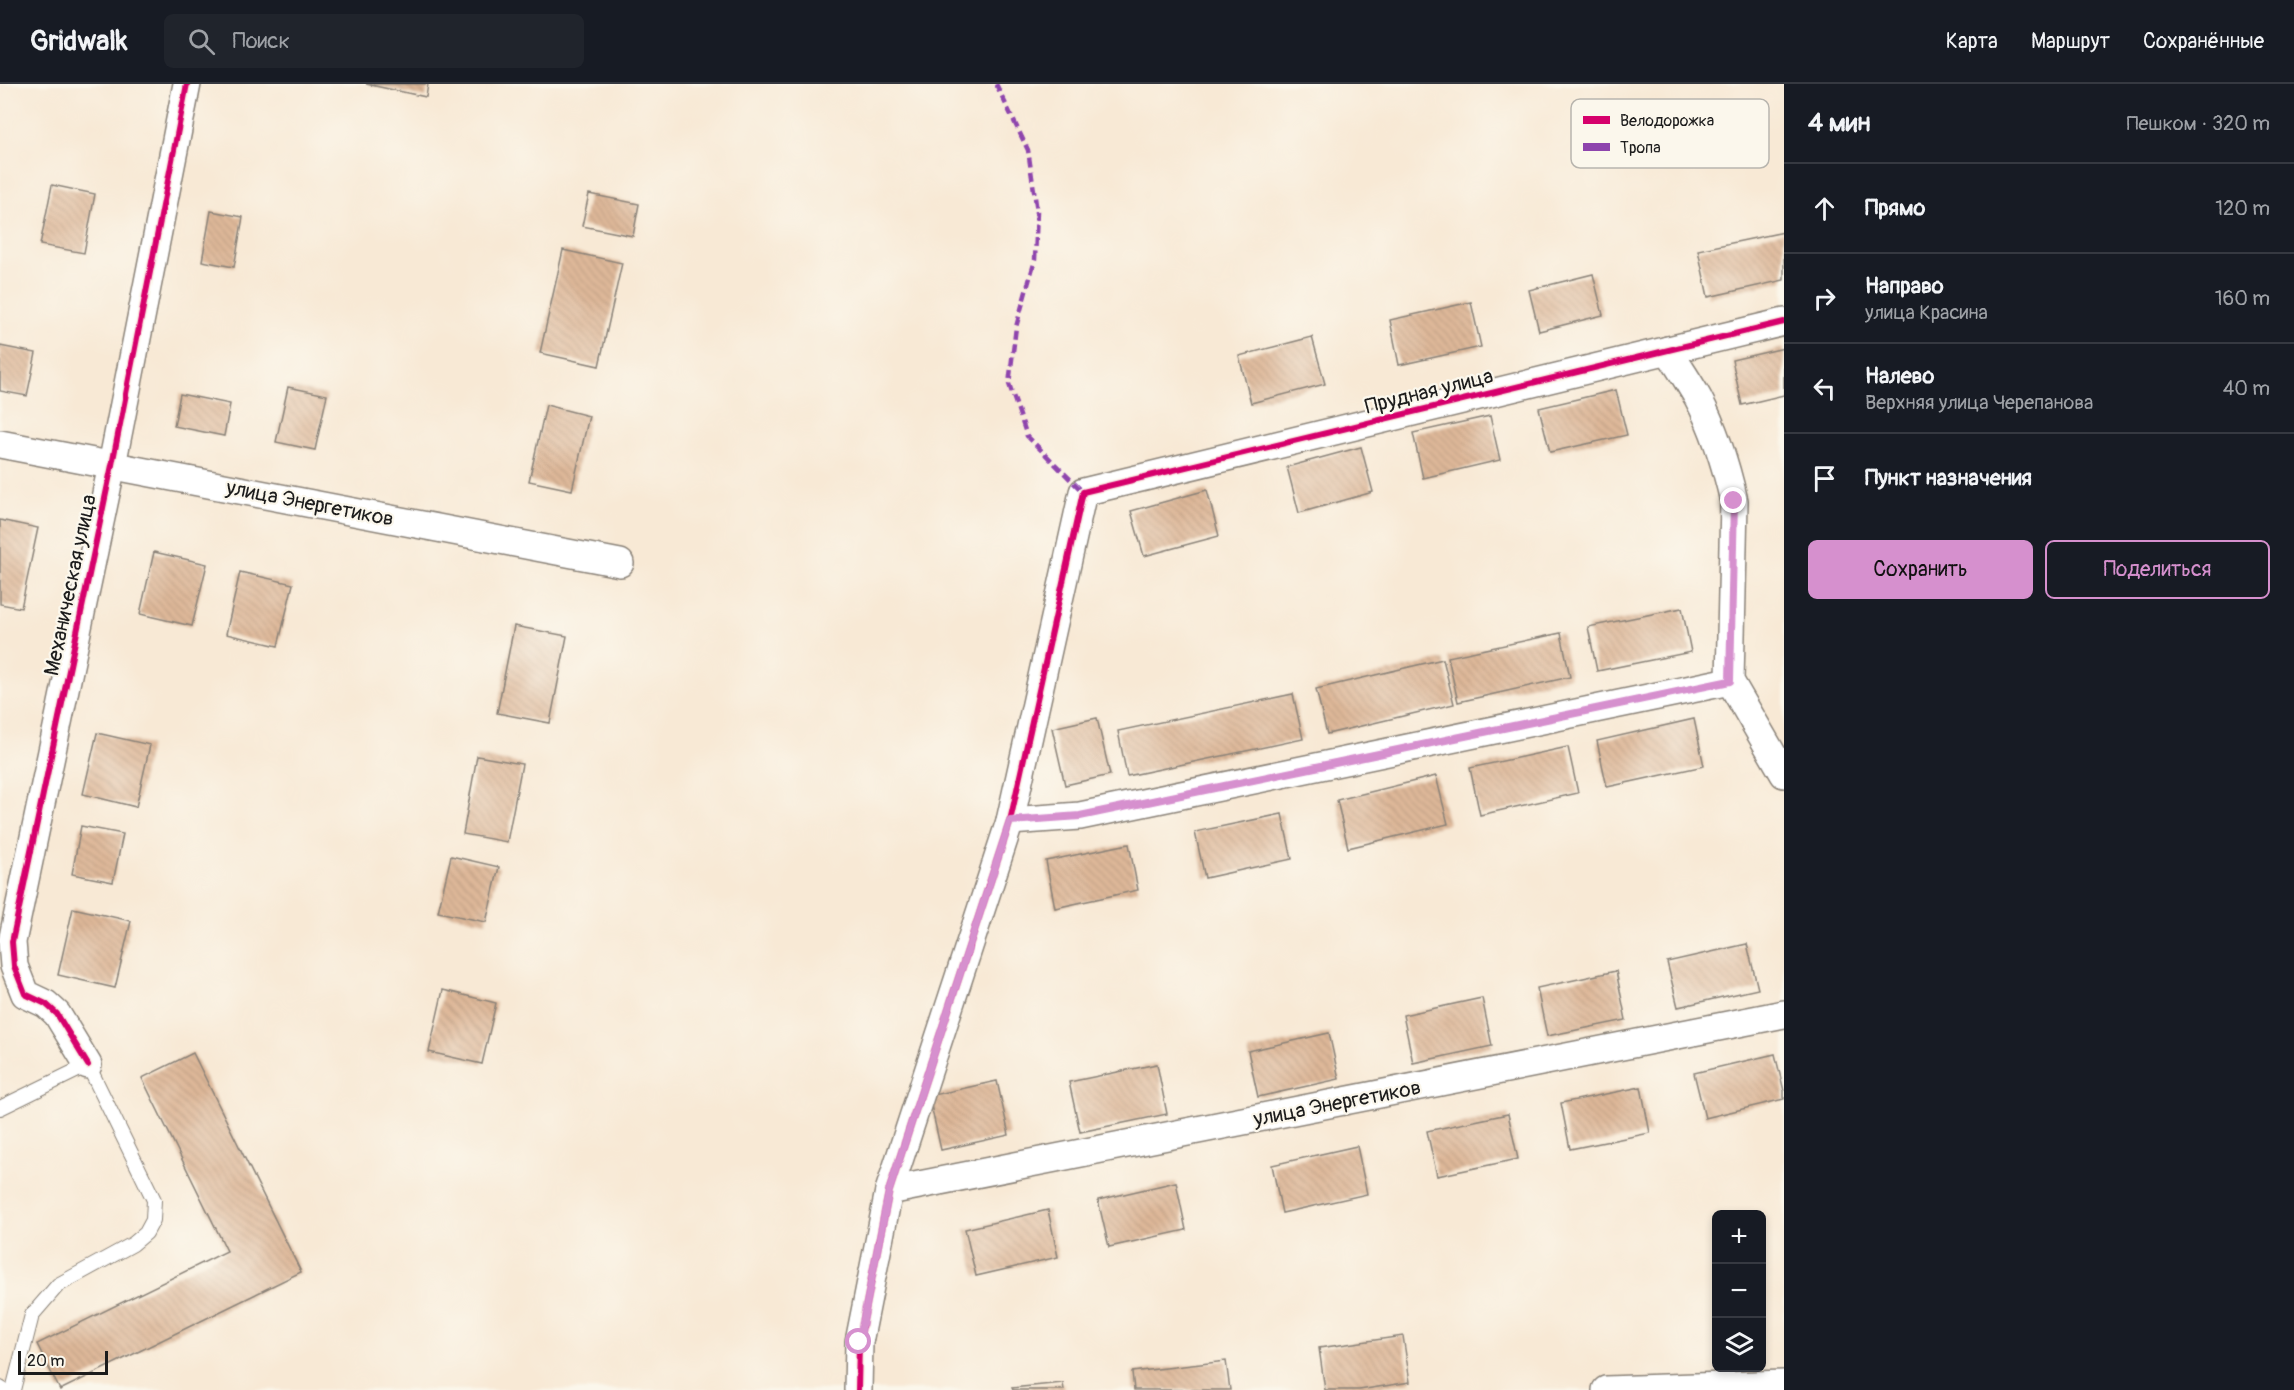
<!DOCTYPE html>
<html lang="ru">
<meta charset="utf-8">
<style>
:root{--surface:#171b24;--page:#20242c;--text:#f1f3f6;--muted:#9ea1a6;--line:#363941;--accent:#d690ce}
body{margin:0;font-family:Pangolin,sans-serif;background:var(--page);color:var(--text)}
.controls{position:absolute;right:18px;bottom:18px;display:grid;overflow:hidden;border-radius:9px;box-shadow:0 3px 9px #0003}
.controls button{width:54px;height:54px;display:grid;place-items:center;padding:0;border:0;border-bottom:2px solid var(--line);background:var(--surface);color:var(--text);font:30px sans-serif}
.scale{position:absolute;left:18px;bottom:15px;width:90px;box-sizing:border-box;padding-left:6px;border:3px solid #1c1c1c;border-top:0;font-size:16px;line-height:21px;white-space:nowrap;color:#1c1c1c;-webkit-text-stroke:4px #fbf7ec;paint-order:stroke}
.stop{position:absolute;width:18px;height:18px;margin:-14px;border:4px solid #d690ce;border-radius:50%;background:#fff}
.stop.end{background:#d690ce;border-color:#fff;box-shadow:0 2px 6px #0008}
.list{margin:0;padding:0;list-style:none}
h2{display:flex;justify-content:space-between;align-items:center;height:78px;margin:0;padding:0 24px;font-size:26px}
h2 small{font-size:20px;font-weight:400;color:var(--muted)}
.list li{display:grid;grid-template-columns:39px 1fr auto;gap:18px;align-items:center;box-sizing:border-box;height:90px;padding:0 24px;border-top:2px solid var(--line)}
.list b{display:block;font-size:22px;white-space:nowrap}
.list p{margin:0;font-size:20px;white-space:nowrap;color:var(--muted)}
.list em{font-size:20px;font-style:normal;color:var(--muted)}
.actions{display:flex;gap:12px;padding:18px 24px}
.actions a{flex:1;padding:14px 0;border:2px solid var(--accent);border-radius:9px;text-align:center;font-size:21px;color:var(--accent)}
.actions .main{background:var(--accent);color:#111}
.icon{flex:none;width:33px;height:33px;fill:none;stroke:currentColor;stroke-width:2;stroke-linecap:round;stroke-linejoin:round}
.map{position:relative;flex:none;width:1784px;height:1306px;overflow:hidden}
header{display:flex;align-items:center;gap:36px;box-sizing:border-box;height:84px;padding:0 30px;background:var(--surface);border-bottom:2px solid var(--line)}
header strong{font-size:28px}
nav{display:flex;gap:33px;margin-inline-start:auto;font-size:21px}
.search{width:420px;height:54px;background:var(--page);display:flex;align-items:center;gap:15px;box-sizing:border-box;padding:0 21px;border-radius:9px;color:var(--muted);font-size:22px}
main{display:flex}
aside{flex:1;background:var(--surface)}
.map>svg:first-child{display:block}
.building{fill:url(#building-back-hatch)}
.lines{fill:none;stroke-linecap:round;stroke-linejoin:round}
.service-casing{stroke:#8a8278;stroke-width:16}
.minor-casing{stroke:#8a8278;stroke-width:30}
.service{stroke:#fff;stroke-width:14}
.minor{stroke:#fff;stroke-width:27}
.quiet{stroke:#8e44ad;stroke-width:4.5;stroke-dasharray:9 4.5;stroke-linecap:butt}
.cycleway-casing{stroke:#fbf7ec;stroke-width:10}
.cycleway{stroke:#d6006c;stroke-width:6}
.route{stroke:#d690ce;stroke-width:8}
.labels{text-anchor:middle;stroke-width:4.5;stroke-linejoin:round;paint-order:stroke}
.street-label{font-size:21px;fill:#1c1c1c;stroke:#fbf7ec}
.key{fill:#fbf7ec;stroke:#b8b5ae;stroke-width:1.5}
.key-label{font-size:16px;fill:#1c1c1c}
</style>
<header>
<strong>Gridwalk</strong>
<div class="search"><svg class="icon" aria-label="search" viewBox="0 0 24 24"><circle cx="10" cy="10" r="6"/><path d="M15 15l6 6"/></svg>Поиск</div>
<nav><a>Карта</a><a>Маршрут</a><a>Сохранённые</a></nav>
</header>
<main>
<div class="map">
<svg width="1784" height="1306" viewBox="0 0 1784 1306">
<defs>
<pattern id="building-back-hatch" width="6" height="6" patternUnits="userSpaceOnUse" patternTransform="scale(1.5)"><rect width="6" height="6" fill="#deb899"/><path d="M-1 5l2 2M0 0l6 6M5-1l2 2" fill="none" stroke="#be9e83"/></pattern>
</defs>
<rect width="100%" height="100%" fill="#fbf7ec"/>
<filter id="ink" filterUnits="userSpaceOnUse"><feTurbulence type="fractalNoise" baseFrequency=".0167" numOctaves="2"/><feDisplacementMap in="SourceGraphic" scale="12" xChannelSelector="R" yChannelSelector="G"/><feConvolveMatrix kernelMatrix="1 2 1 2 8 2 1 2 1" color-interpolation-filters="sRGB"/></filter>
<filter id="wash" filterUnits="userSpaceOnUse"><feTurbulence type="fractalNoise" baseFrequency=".008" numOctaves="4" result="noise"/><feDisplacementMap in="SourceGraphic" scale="24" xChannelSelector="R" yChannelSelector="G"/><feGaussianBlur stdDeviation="1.35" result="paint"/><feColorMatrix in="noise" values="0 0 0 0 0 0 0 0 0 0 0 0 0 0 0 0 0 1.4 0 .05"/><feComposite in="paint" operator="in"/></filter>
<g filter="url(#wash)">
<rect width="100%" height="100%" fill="#f8e9d5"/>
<g id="blocks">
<g class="building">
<polygon points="366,0 428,0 426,13"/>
<polygon points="52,101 95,110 84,169 40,161"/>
<polygon points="589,110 639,120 633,152 582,142"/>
<polygon points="211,127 243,133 234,183 202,177"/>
<polygon points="1784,148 1784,196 1708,213 1698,166"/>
<polygon points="563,166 622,179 599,282 540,269"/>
<polygon points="1593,190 1603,231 1539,247 1529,206"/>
<polygon points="1471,218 1481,263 1399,281 1390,236"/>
<polygon points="1312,253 1325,300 1251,319 1239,272"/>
<polygon points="0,262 36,269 27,312 0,307"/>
<polygon points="1784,264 1784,311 1742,321 1732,276"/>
<polygon points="288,303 327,311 315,366 276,358"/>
<polygon points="1616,306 1627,351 1550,368 1539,324"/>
<polygon points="180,310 230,320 224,352 174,342"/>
<polygon points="546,321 589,332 572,406 529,397"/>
<polygon points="1490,332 1500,376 1423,394 1413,349"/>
<polygon points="1361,363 1373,408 1299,429 1287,383"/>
<polygon points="1207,406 1219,452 1144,472 1131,427"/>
<polygon points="0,436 38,444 21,524 0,520"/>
<polygon points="154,468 207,480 192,542 140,530"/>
<polygon points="240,488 293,500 278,562 226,550"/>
<polygon points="1682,524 1691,568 1597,587 1588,543"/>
<polygon points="514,542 567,552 550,639 497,629"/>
<polygon points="1561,549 1570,593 1458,618 1448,573"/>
<polygon points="1443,575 1454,620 1327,650 1316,605"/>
<polygon points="1293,610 1303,655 1127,692 1118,647"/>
<polygon points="1097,634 1110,691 1065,701 1052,644"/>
<polygon points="1694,635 1704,682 1607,703 1597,657"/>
<polygon points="97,649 150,661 136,723 83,710"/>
<polygon points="1568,663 1578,709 1480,731 1470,684"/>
<polygon points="477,672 522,680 507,758 463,750"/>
<polygon points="1436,692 1448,740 1348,764 1337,716"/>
<polygon points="1282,730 1292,775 1205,794 1195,748"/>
<polygon points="81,742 123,750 113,798 72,790"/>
<polygon points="1129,760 1138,806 1055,824 1046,777"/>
<polygon points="451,772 499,783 486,838 438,828"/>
<polygon points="73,824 131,837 115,904 58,891"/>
<polygon points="1747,860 1758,905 1678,923 1667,878"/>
<polygon points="1616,887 1626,936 1547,952 1537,904"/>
<polygon points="443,906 496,919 482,980 429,968"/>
<polygon points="1482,914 1492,962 1413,979 1403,931"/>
<polygon points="1329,949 1339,995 1258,1013 1248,967"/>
<polygon points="193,969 301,1188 60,1306 37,1260 227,1167 142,994"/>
<polygon points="1775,970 1784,1007 1784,1015 1705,1034 1694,989"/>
<polygon points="1157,980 1167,1030 1080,1048 1069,998"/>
<polygon points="997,997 1009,1051 941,1066 929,1012"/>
<polygon points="1641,1003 1650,1049 1570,1065 1561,1019"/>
<polygon points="1508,1030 1518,1075 1437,1092 1427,1047"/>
<polygon points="1357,1062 1367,1110 1282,1129 1272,1081"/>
<polygon points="1176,1098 1186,1146 1109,1163 1098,1116"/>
<polygon points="1048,1126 1058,1173 976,1192 965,1145"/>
<polygon points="1403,1252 1410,1298 1359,1306 1325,1306 1319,1264"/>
<polygon points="1226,1277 1230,1306 1134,1306 1132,1288"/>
<polygon points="1063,1299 1064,1306 1013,1306 1012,1304"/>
</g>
</g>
</g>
<g filter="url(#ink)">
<use href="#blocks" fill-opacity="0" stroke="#8a8278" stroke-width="1.5"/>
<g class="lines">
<g class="service-casing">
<g id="service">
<polyline points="0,1024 88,981 154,1116 153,1136 146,1149 133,1160 58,1201 32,1231 13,1306"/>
<polyline points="0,1304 3,1306"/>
</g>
</g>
<g class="minor-casing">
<g id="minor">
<path d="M1668 266C1678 282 1689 298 1698 314 1715 346 1726 382 1734 417L1730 597 1784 690"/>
<polyline points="0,360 620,479"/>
<polyline points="1010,737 1080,732 1730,597"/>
<polyline points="88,981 57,930 46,920 25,910 14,882 12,858 112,381 187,0"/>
<polyline points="889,1107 1784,930"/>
<polyline points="858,1306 859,1258 889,1107 1010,737 1083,408 1784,238"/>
<polyline points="1606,1306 1784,1300"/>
</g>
</g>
<use href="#service" class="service"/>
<use href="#minor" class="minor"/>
<polyline class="quiet" points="996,0 1028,66 1037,127 1035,176 1016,243 1009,300 1027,352 1083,408"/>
<g class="cycleway-casing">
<g id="cycleway">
<polyline points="88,981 57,930 46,920 25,910 14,882 12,858 112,381 187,0"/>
<polyline points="858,1306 859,1258 889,1107 1010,737 1083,408 1784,238"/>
</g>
</g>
<use href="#cycleway" class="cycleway"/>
</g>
</g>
<g class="lines" filter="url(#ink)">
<polyline class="route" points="859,1258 889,1107 1010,737 1080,732 1730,597 1734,417"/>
</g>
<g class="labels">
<g class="street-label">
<text transform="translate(1429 307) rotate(-14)" y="7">Прудная улица</text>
<text transform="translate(310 419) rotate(11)" y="7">улица Энергетиков</text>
<text transform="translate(70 501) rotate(-78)" y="7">Механическая улица</text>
<text transform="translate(1337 1019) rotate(-11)" y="7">улица Энергетиков</text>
</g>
</g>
<rect x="1571" y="15" width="198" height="69" rx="9" class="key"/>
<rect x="1583" y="32" width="27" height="8" fill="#d6006c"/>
<rect x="1583" y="59" width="27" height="8" fill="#8e44ad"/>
<g class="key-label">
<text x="1620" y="42">Велодорожка</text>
<text x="1620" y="69">Тропа</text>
</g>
</svg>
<div class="controls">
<button>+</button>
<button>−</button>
<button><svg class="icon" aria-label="layers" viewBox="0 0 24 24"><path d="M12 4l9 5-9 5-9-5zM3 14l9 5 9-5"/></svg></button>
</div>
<div class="scale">20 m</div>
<div class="stop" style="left:859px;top:1258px"></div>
<div class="stop end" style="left:1734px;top:417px"></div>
</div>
<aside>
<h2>4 мин<small>Пешком · 320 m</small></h2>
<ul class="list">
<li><svg class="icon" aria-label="ahead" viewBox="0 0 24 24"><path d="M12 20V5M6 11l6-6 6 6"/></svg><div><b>Прямо</b></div><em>120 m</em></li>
<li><svg class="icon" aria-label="right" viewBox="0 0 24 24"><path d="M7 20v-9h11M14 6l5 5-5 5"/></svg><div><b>Направо</b><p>улица Красина</p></div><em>160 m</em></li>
<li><svg class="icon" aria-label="left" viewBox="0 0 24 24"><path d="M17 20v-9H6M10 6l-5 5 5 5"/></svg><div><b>Налево</b><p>Верхняя улица Черепанова</p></div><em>40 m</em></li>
<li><svg class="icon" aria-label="arrive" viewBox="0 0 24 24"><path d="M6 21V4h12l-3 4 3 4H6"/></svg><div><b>Пункт назначения</b></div></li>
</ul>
<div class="actions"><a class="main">Сохранить</a><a>Поделиться</a></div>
</aside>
</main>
